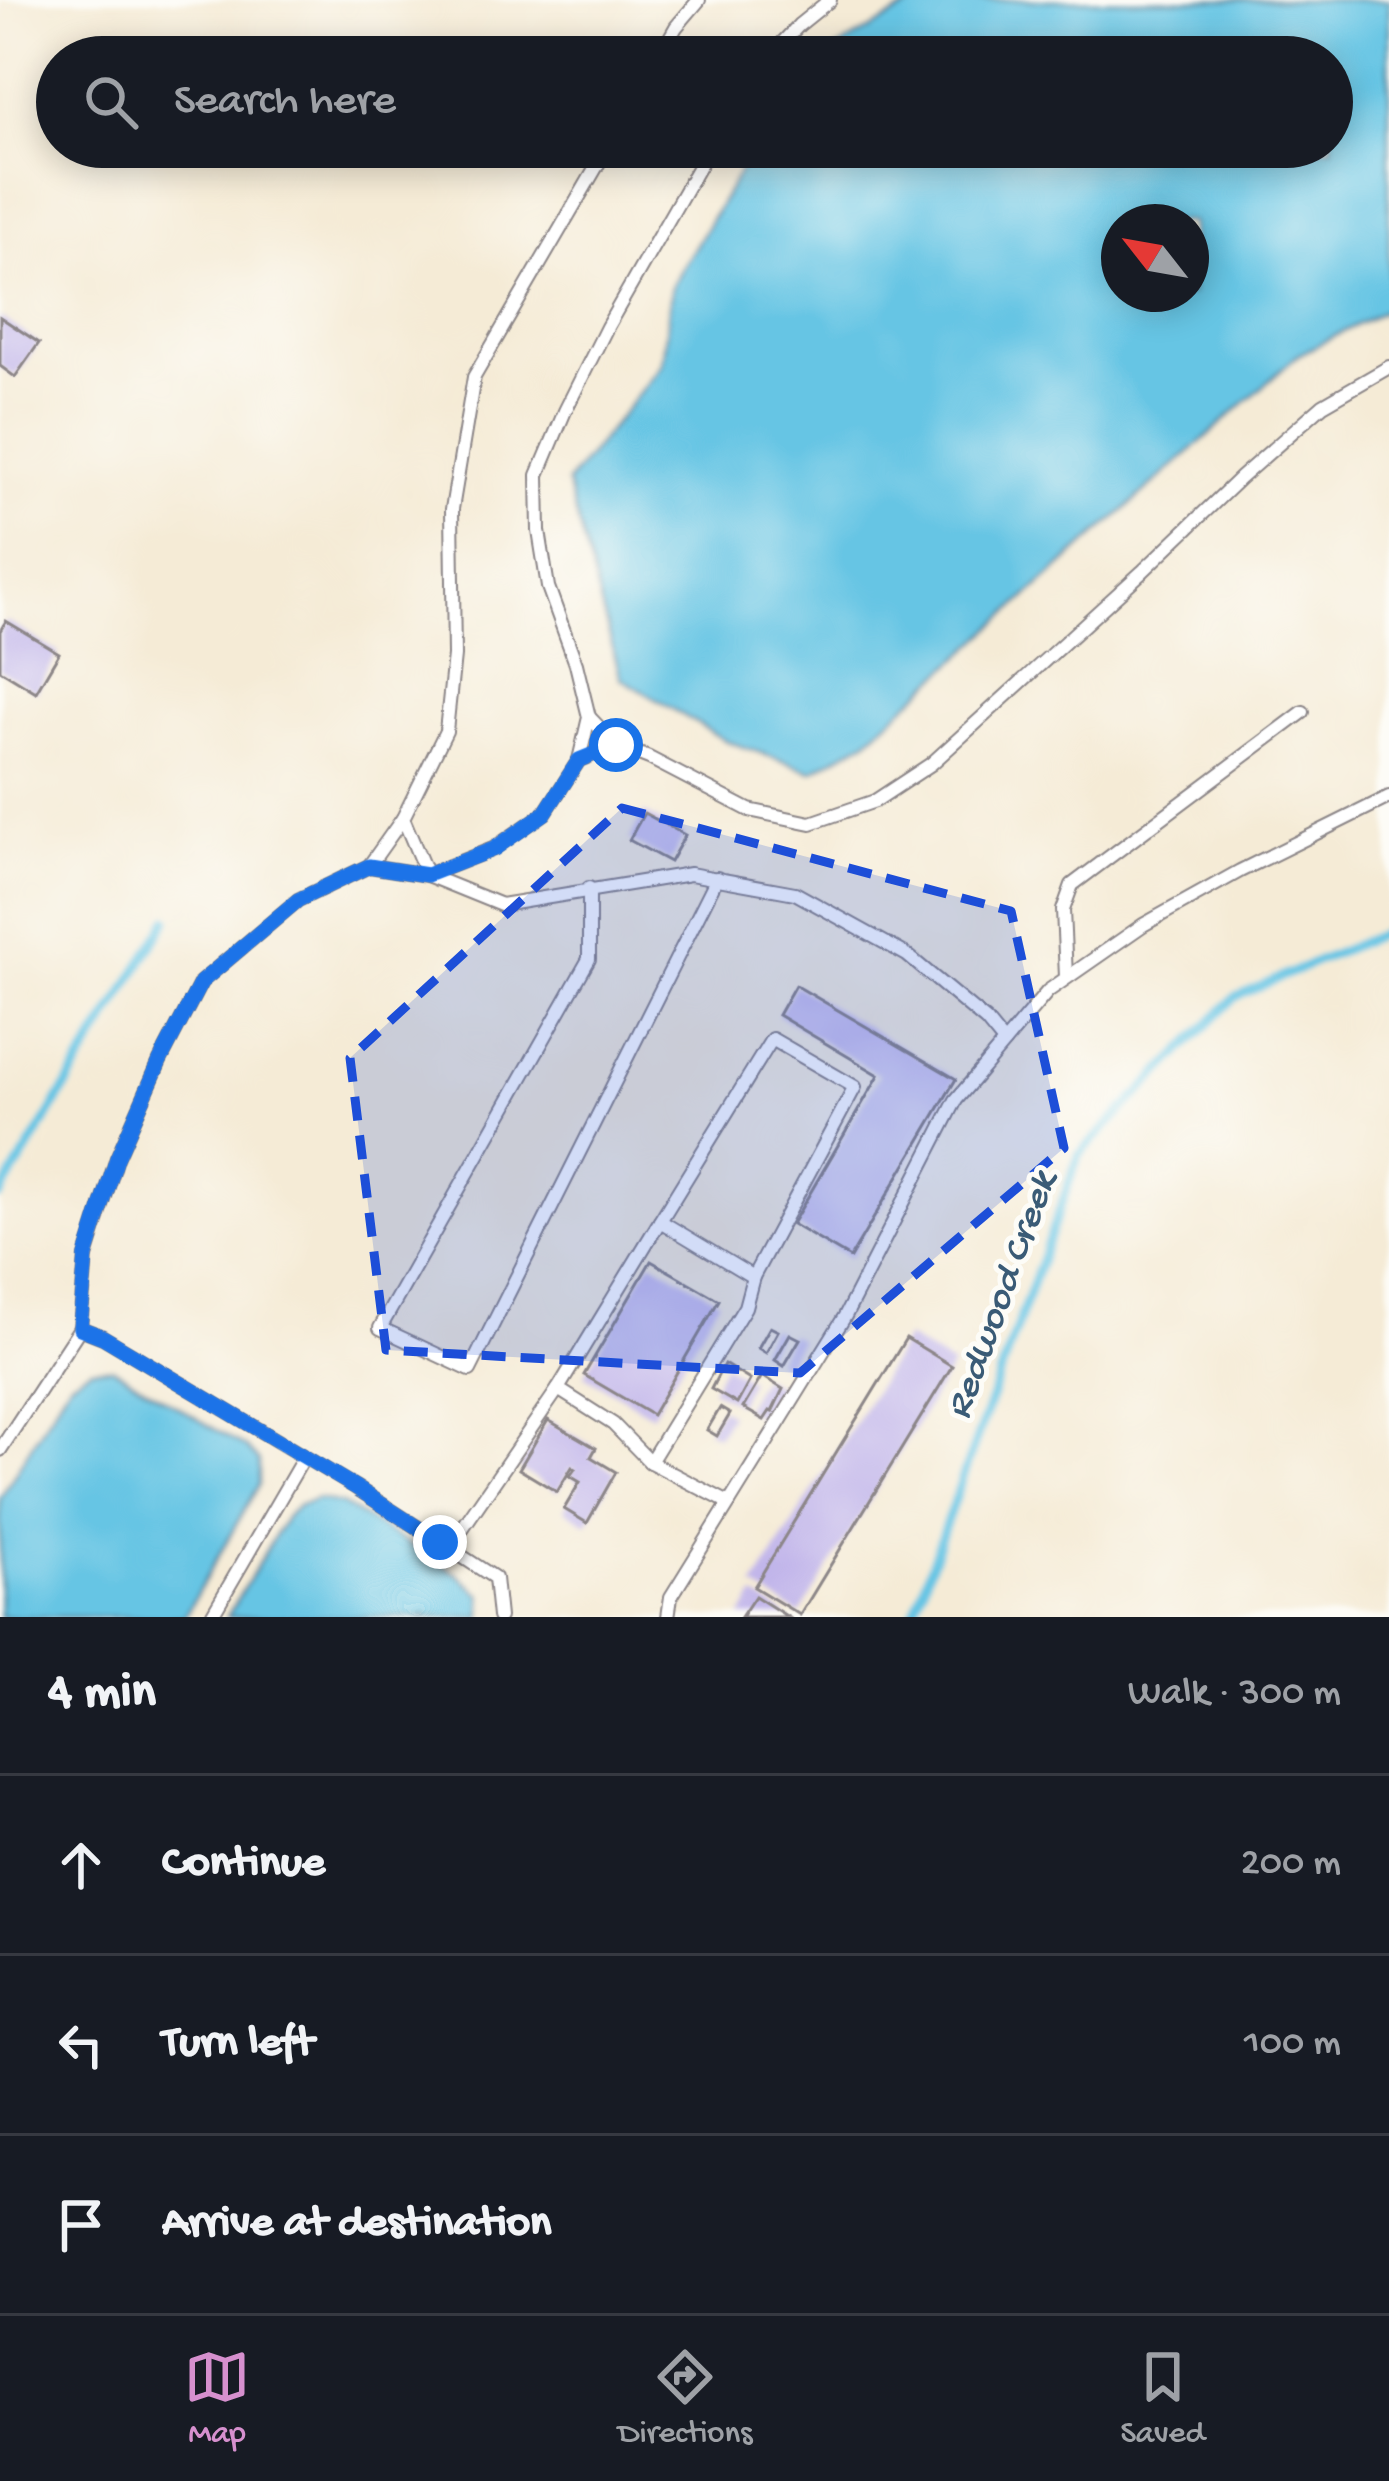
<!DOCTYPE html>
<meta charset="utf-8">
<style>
:root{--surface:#171b24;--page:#242831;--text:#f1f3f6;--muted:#9ea1a6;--line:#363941;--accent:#d690ce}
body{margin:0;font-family:"Gochi Hand",sans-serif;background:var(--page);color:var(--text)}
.compass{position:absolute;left:1101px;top:204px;width:108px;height:108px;border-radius:50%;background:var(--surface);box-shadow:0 6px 30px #0003;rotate:301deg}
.stop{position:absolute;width:36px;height:36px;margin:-27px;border:9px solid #1a73e8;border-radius:50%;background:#fff}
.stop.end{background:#1a73e8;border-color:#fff;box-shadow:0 3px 12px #0008}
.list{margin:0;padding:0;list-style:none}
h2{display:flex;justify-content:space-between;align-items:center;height:156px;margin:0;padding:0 48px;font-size:51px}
h2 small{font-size:39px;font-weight:400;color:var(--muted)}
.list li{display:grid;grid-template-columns:78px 1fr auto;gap:36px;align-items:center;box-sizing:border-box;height:180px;padding:0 48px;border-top:3px solid var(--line)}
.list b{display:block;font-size:45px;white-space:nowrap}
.list em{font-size:39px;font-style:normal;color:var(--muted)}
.icon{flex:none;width:66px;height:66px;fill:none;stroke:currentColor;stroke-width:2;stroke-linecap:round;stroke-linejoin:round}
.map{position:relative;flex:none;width:1389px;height:1617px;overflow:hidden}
.search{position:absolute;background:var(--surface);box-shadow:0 6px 30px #0003;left:36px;right:36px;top:36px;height:132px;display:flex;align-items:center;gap:30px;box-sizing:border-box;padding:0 42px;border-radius:66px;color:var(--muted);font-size:45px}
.sheet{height:696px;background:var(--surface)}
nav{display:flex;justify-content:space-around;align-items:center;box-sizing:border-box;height:168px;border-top:3px solid var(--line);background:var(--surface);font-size:33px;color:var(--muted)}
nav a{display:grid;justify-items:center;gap:6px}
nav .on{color:var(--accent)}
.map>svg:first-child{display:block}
.water{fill:#66c5e4;stroke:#447490;stroke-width:3;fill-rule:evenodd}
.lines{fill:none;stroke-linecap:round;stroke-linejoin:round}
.stream{stroke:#66c5e4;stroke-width:9}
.building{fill:#c1b5ea}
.service-casing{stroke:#8c8688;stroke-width:16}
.service{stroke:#fff;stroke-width:12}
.route{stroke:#1a73e8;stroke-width:15}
.marked{fill:#1d4ed8;fill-opacity:0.2;stroke:#1d4ed8;stroke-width:9;stroke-dasharray:24 15;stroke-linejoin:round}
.labels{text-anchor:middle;stroke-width:10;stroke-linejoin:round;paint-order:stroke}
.water-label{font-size:39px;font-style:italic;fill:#3a5b76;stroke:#fdfcf7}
</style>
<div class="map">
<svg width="1389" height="1617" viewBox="0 0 1389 1617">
<rect width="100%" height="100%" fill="#fdfcf7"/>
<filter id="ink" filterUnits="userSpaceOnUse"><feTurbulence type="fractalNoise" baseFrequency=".00833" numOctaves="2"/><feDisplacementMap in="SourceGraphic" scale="24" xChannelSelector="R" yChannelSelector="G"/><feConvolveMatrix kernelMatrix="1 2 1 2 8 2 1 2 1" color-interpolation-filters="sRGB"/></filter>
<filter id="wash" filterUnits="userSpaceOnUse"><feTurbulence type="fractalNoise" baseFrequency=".004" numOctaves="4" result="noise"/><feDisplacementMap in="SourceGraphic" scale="48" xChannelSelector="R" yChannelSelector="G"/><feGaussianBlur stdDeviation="2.7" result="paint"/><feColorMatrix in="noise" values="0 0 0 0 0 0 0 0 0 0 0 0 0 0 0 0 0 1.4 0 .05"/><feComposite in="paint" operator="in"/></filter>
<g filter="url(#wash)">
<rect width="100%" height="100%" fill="#f5ebd6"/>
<g class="water">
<path d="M922 0H1389V308L1298 355 867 740 812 771 726 741 621 678 567 483 662 364 672 285 754 147H1332V57H823ZM1119 222H1191V294H1119Z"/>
<polygon points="91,1368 113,1368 246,1448 259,1461 259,1484 184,1617 0,1617 0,1498 69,1382"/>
<polygon points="317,1499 341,1504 456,1573 482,1595 482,1617 227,1617 286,1516 299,1505"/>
</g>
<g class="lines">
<g class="stream">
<polyline points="0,1196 168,919"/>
<polyline points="912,1617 1079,1155 1234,998 1389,930"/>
</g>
</g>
<g id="blocks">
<g class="building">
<polygon points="0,317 39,343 15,377 0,366"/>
<polygon points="6,621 59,653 36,692 0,670 0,631"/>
<polygon points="644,813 685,835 670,862 629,840"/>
<polygon points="795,985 956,1079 850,1258 792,1224 879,1075 778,1015"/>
<polygon points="651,1261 719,1300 652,1415 584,1375"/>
<polygon points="770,1327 778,1331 766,1353 758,1348"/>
<polygon points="790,1334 800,1339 784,1366 775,1360"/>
<polygon points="906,1338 952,1366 800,1615 754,1587"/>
<polygon points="724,1364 750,1380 737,1404 711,1389"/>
<polygon points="762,1376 783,1389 772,1412 770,1411 764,1420 743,1408"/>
<polygon points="720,1408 730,1414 717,1436 707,1430"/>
<polygon points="548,1420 596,1448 591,1457 616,1472 587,1523 564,1509 580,1482 570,1476 575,1469 572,1467 557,1492 519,1469"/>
<polygon points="755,1596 788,1617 741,1617"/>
</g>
</g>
</g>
<g filter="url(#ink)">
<use href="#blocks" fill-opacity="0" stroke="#8c8688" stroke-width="3"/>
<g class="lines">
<g class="service-casing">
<g id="service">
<polyline points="659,57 676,27 699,0"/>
<polyline points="769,57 799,25 830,0"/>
<polyline points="589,717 616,745"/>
<polyline points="579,760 616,745 649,758 749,810 811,823 875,801 931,764 1142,572 1240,478 1323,405 1389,367"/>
<polyline points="403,818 427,875 493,849 545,813 579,760 589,717 576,664 548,587 539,531 538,475 565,411 607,327 710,147"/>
<polyline points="369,866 403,818 446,731 454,656 452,509 474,377 608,147"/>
<polyline points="589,888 589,959 380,1328 470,1370 717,878"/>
<polyline points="1066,977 1063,910 1072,885 1303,712"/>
<polyline points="660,1221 772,1039 855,1087 753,1277 745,1307 650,1462 729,1503"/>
<polyline points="80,1328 86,1257 117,1158 160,1061 201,982 298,900 369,866 427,875 501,905 690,874 795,893 907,955 986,1021 1004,1043"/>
<polyline points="0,1450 80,1328 103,1337 355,1487 440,1542 457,1536 558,1389"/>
<polyline points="650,1462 613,1424 558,1389 660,1221 753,1277"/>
<polyline points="440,1542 495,1578 499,1617"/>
<polyline points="211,1617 304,1457"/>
<polyline points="668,1617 671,1597 845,1316 956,1100 1048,991 1143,925 1240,871 1389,797"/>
</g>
</g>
<use href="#service" class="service"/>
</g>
</g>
<g class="lines" filter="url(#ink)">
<polyline class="route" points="440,1542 355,1487 103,1337 80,1328 86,1256 117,1158 160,1061 201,982 298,900 369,866 427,875 494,849 545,813 579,760 616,745"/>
</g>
<path class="marked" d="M622 808 1011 911 1064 1148 800 1373 386 1350 350 1058Z"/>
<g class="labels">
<g class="water-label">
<text transform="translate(997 1294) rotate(-70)" y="14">Redwood Creek</text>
</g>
</g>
</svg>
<svg class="compass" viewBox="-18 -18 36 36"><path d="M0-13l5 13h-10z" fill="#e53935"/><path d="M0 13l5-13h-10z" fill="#9ea1a6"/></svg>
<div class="stop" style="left:616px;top:745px"></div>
<div class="stop end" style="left:440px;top:1542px"></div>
<div class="search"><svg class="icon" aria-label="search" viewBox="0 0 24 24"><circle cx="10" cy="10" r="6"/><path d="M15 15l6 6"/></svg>Search here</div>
</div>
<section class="sheet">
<h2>4 min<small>Walk · 300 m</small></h2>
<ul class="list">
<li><svg class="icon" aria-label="ahead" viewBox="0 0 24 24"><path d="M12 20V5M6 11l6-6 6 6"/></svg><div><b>Continue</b></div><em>200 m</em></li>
<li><svg class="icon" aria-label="left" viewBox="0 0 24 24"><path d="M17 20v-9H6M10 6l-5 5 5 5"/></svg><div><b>Turn left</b></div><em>100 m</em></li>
<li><svg class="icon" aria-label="arrive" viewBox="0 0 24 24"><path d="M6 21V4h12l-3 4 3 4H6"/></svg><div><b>Arrive at destination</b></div></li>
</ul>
</section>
<nav>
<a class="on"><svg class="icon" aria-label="map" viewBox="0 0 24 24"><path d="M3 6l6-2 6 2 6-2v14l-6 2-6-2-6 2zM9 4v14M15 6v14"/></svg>Map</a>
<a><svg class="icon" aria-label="directions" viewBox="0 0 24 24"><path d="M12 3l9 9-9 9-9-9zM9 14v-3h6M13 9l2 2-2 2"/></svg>Directions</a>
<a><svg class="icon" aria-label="saved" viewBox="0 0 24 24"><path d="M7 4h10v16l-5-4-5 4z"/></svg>Saved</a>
</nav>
